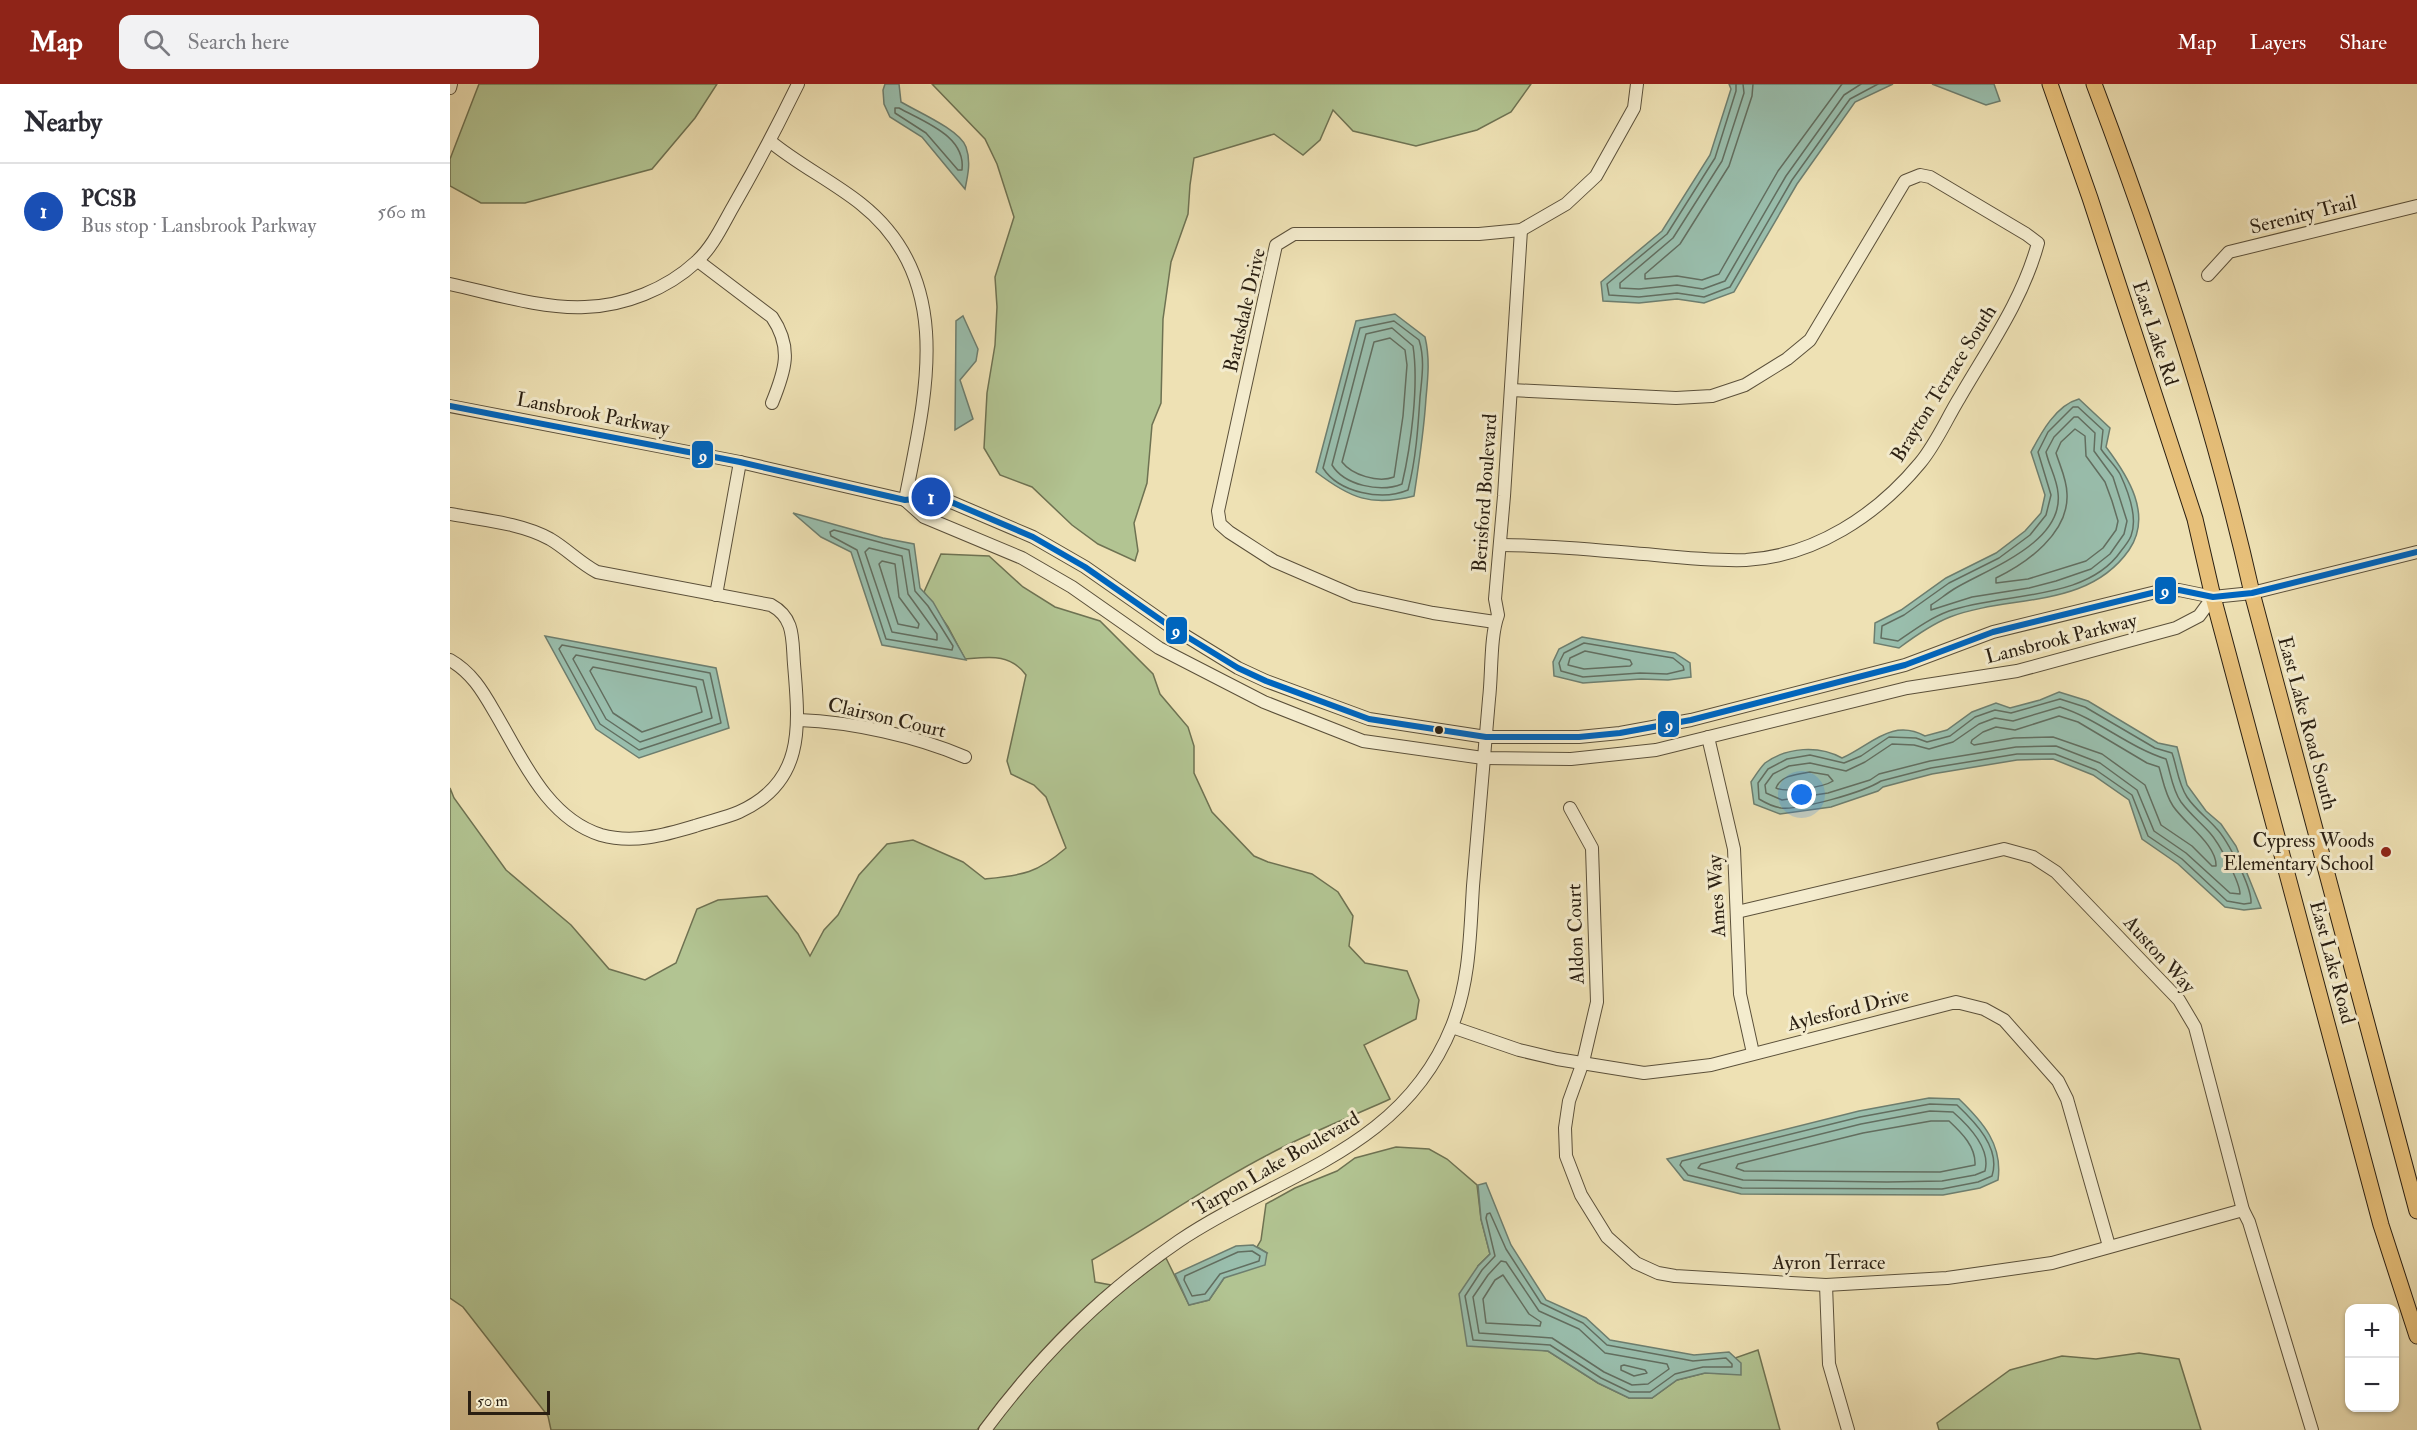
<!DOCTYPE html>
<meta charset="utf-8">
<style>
:root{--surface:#fff;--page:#f2f2f3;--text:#2b2b33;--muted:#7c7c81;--line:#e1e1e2;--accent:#8f2418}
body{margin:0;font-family:"IM FELL Double Pica",serif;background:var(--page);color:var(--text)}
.controls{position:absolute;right:18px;bottom:18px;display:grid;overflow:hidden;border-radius:12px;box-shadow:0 2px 4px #0004}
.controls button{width:54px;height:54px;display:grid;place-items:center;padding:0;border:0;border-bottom:2px solid var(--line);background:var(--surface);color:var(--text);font:30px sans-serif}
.scale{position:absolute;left:18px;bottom:15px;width:82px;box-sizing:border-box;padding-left:6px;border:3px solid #2a1f12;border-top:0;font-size:16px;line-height:21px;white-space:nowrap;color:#2a1f12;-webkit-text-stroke:4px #f4ecce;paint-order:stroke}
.you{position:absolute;left:1352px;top:711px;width:21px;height:21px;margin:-15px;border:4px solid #fff;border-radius:50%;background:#1a73e8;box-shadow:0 0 0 9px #1a73e833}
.badge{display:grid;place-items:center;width:39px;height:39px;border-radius:50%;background:var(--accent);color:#fff;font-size:20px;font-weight:700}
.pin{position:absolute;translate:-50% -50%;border:3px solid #fff;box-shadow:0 2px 6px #0006}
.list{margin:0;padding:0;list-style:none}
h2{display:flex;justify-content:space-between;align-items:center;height:78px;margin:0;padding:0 24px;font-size:26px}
h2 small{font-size:20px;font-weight:400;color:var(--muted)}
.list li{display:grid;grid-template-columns:39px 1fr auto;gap:18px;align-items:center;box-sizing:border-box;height:96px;padding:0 24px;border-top:2px solid var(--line)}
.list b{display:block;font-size:22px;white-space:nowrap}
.list p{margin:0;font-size:20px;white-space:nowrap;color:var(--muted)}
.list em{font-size:20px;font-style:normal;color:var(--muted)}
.icon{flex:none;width:33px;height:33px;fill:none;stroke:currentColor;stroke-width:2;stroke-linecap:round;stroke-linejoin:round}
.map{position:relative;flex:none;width:1967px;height:1346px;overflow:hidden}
header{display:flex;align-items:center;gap:36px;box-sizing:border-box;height:84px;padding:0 30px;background:var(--accent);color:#fff}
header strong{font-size:28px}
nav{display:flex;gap:33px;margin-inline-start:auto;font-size:21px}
.search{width:420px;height:54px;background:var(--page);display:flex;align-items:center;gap:15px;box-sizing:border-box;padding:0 21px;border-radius:12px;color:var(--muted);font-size:22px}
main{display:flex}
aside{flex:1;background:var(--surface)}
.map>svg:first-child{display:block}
.green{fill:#b2c492;stroke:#6e7252;stroke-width:1.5}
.water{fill:#99bead;stroke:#6d7e6f;stroke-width:1.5}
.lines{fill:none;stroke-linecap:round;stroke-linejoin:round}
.shore{stroke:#626e60;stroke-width:1.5}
.minor-casing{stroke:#5b503a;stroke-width:14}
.major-casing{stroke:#2a1f12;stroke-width:17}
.minor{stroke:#f4ecce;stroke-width:12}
.major{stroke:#e7c07a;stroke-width:15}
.bus-1-casing{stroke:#f4ecce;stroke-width:10}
.bus-1{stroke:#0065bd;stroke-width:6}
.bus-dot{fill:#2a1f12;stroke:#f4ecce;stroke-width:2}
.poi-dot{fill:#8f2418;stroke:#f4ecce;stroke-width:2}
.labels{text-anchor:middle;stroke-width:6;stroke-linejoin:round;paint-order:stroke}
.street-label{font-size:20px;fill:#2a1f12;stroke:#f4ecce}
.poi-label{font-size:20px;fill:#2a1f12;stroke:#f4ecce;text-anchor:end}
.line-badge{stroke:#f4ecce;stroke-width:2}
.badge-label{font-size:16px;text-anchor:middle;font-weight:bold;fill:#fff}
</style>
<header>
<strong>Map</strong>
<div class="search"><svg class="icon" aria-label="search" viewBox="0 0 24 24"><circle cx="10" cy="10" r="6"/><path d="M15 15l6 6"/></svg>Search here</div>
<nav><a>Map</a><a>Layers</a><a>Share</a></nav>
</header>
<main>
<aside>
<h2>Nearby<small></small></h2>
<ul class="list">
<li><span class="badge" style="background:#1a4fb4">1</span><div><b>PCSB</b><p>Bus stop · Lansbrook Parkway</p></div><em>560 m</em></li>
</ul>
</aside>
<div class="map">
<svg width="1967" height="1346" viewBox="0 0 1967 1346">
<rect width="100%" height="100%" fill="#eee1b4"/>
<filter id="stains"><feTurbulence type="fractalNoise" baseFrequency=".00333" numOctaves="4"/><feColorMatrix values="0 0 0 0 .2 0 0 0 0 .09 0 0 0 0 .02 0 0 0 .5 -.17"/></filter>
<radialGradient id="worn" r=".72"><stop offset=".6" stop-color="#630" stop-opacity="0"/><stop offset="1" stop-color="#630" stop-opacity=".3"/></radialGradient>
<g class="green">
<polygon points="29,0 267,0 245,34 202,85 75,119 31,119 0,102 0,75"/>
<polygon points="482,0 1081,0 1061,28 1027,46 966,62 903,47 883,26 870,56 853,71 824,50 744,74 740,101 738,130 721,178 713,235 711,319 702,341 697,399 684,439 688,467 685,477 648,460 622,441 582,403 550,391 534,364 537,309 545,261 547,223 545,193 564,133 547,80 535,55"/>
<path d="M491 470 539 472 573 503 605 523 650 537 703 590 710 610 738 643 744 662V689L762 728 804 772 818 778 862 790 888 808 903 832 899 862 915 879 957 887 969 916 966 935 914 961 940 1015C905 1031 869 1045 835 1062 768 1095 707 1138 642 1176L645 1198 661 1201C610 1243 566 1293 527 1346H101L98 1332 13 1223 0 1214V704L4 714 56 786 121 841 159 885 195 896 226 879 247 825 268 816 317 812 348 850 360 872 374 846 388 831 409 791 437 760 463 756 513 778 535 795C573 791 586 790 616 764L596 713 584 701 561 690 557 677 576 591C560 569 539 573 515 575L498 543 474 508Z"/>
<path d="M946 1063 979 1065 997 1075 1027 1101 1031 1135 1040 1170 1028 1182 1067 1263 1098 1267 1148 1299 1179 1314H1202L1227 1296 1255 1289 1290 1290V1279L1285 1274 1308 1266 1330 1346H542C591 1281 649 1221 716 1174L739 1221 759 1216 774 1194 817 1169 807 1163 811 1156 816 1120 845 1104 887 1087 905 1074Z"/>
<polygon points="1689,1269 1729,1275 1751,1346 1489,1346 1487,1339 1560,1286 1612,1272 1646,1275"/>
</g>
<g class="water">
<path d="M435 0H449L451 18C468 28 510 46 516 63 521 77 518 91 515 105L472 53 440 33 434 20 433 6Z"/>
<polygon points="1279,0 1443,0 1405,18 1347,100 1284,208 1254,219 1227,215 1189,219 1153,217 1151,198 1212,147 1260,71 1281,5"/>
<polygon points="1482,0 1544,0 1550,17 1536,21"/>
<path d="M945 230 975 253C980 274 978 293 976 314 974 347 969 379 964 412 921 423 900 414 866 388L906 237Z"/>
<polygon points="513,232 528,265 526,277 510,296 523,335 505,346 506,237"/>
<path d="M1629 315 1660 344 1656 363C1678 392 1703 431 1679 466 1637 526 1560 510 1500 533 1482 540 1465 552 1449 564L1424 559 1425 539 1451 526 1496 494 1546 469 1575 447 1591 429 1595 411 1581 368C1591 349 1606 321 1629 315Z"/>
<polygon points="343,429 433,454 464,460 470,504 483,518 516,576 432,561 401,468 371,453"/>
<polygon points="95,552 266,584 279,644 189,674 146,645"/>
<polygon points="1132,553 1225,569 1240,579 1241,593 1218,596 1191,595 1133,599 1104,592 1103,578 1109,565"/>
<path d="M1609 608 1638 617 1708 659 1727 663 1737 701 1756 727 1771 740 1786 762 1811 824 1794 826 1775 823 1728 780 1692 755 1679 716 1643 691 1603 675 1567 676 1482 690 1433 703 1428 707 1381 723 1330 730 1304 720 1301 698C1305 692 1310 684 1315 679 1337 663 1369 661 1392 674 1421 661 1442 634 1475 652L1497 646 1522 628 1546 619 1560 624 1590 616Z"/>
<path d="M1479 1014 1509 1015C1533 1038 1553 1061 1548 1096L1530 1104 1493 1111 1291 1110 1234 1096 1217 1075 1409 1027Z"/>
<polygon points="1036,1099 1061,1161 1096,1216 1136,1234 1160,1256 1244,1271 1279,1268 1291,1279 1291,1291 1255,1289 1227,1296 1202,1314 1179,1314 1148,1299 1098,1267 1017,1262 1009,1210 1028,1182 1040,1170 1031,1135 1028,1101"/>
<polygon points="803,1161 817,1169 815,1181 774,1194 759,1216 739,1221 725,1190 786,1162"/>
</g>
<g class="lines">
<g class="shore">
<polyline points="1286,0 1286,7 1265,74 1217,150 1157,200 1159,211 1189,213 1227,209 1254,213 1280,203 1342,96 1400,15 1428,0"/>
<polyline points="1293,0 1294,9 1272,77 1223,154 1170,199 1170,204 1189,205 1227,201 1253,205 1275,197 1336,92 1394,11 1411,0"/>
<polyline points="1303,0 1302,12 1279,82 1230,160 1195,190 1195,195 1227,192 1252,196 1269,190 1328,87 1392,0"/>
<path d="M449 24C474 38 516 52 512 86H508L476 49 445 29V24Z"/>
<path d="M944 237 969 256C975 275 972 293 970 313 968 344 966 375 958 406 932 417 889 409 873 384L910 244Z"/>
<path d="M942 244 963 262C969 301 961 362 952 400 930 409 894 401 882 381L916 250Z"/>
<path d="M940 254 955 266 957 281 953 332 944 393C928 399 902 391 892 378L924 258Z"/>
<path d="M1623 323H1628L1653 346 1651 365C1656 373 1665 381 1670 390 1678 407 1688 434 1681 452 1679 457 1675 462 1671 467 1636 518 1552 508 1499 527 1480 534 1464 546 1448 557L1431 554 1432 542 1454 531 1499 499 1549 474 1580 451 1596 431 1601 411 1588 368 1598 348Z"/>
<path d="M1624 333H1628L1645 349 1644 367 1663 393 1677 437 1674 450 1660 470 1641 485 1606 497 1579 504 1522 513 1481 526V521C1489 516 1496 510 1504 505 1537 485 1614 459 1608 409 1607 395 1599 382 1596 368L1604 353Z"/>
<path d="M1625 345 1635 352 1636 372 1655 398 1662 417 1668 437 1666 446 1653 464 1636 477 1578 495 1546 499V494C1577 479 1619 449 1617 410 1617 396 1610 382 1606 369L1611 358Z"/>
<polygon points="384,446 459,466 465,507 478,522 503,562 502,566 436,555 407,466 381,452 380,448"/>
<polygon points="419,464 452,472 458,510 487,550 487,556 442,548 415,468"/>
<polygon points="432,477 445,480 449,513 469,540 468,544 448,540 429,480"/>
<polygon points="1134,559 1223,574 1233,582 1234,586 1217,590 1190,589 1133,593 1111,587 1109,579 1114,569"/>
<polygon points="112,561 260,589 271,639 189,666 150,640 109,565"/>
<polygon points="1135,567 1180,576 1182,580 1180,582 1134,585 1118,581 1120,574"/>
<polygon points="126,571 253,596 262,634 190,658 156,635 123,575"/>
<polygon points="143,583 246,603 252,628 192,648 163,629 140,587"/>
<path d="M1610 615 1635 623 1705 664 1722 669C1727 683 1728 699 1737 713 1745 725 1756 733 1766 744 1777 755 1802 803 1801 819L1794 820 1777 817 1732 775 1698 752 1682 711 1646 686 1605 670H1567L1481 684 1431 697C1414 708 1351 726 1331 724 1324 723 1314 718 1309 715L1308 699 1318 685 1337 675 1360 671 1394 679 1411 672 1439 653 1466 654 1477 658 1500 652 1525 633 1545 626 1561 629Z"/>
<path d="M1610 623C1648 635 1678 663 1716 675 1721 690 1722 705 1731 718 1740 730 1750 738 1760 749 1769 759 1790 798 1790 810L1780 809 1736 769 1704 747 1687 706 1650 679 1606 662 1566 663 1480 677 1429 690 1420 696 1378 709 1332 716 1316 709 1315 701 1323 690 1339 682 1360 679 1396 687 1415 678 1442 660 1464 661 1479 665 1503 658 1529 640 1545 634 1563 637Z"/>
<path d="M1609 632 1628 638 1697 679 1709 683C1713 696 1715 710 1723 722 1735 740 1767 761 1766 782H1762L1742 762 1711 741 1695 701 1652 670 1603 653 1564 654 1524 661 1521 659 1522 656 1533 648 1546 643 1565 646Z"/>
<path d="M1360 688 1378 691 1383 697C1374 703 1336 709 1326 704 1331 691 1348 690 1360 688Z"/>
<path d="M1480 1020 1507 1021C1525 1038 1551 1064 1542 1092L1528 1098 1492 1105 1292 1104 1238 1091 1230 1081 1232 1077 1410 1033Z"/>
<path d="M1480 1027 1503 1028C1518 1041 1541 1064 1535 1087L1525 1091 1492 1097 1437 1098 1293 1096 1248 1084 1251 1080 1411 1040Z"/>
<path d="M1481 1037H1499C1512 1049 1526 1063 1525 1081L1490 1088 1294 1087 1286 1084 1288 1080 1413 1049Z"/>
<polygon points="1040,1129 1056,1165 1091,1219 1133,1239 1157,1261 1243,1277 1276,1274 1282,1280 1282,1283 1253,1283 1225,1290 1200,1308 1180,1308 1151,1294 1100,1261 1023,1256 1015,1212 1032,1186 1045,1172 1036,1134 1037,1130"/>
<polygon points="802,1167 810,1172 809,1177 770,1190 755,1210 742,1212 734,1196 735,1192 788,1168"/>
<polygon points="1051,1177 1056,1178 1089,1227 1129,1245 1155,1269 1217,1280 1219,1285 1198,1300 1182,1301 1154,1288 1102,1254 1029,1249 1023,1213 1038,1191"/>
<polygon points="1053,1191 1079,1230 1091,1238 1090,1242 1036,1239 1033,1215 1045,1196"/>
<polygon points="1174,1281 1195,1286 1197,1289 1184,1292 1171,1286 1171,1282"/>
</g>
<g class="minor-casing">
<g id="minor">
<polyline points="0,4 1,0"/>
<path d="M321 58C349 81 382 97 411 120 507 196 475 314 455 416"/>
<path d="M248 177 322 233C343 264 335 287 322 319"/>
<polyline points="1758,191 1779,168 1967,122"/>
<path d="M0 200C42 209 91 225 135 223 174 222 217 205 246 178 263 163 273 140 284 121 307 81 328 41 348 0"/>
<polyline points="0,322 290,378 455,416 487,412 583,453 635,483 718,541 788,584 816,597 919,635 1036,653 1129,653 1170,649 1241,636 1455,581 1543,548 1710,507 1729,506 1763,513 1802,509 1967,468"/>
<polyline points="455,416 474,433 572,474 622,503 709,564 814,618 913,657 1033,674 1121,675 1206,666 1457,604 1567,587 1726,544 1749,532 1763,513"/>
<path d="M0 430C33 436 71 439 100 455 117 465 130 479 147 488L321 521C345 534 342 555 344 580 349 641 356 698 289 728 275 734 259 737 245 742 215 751 183 760 151 751 96 734 71 672 44 627 32 606 21 588 0 576"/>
<path d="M1051 461C1102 461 1154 467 1205 471 1235 474 1266 477 1296 476 1365 472 1427 431 1470 379 1486 360 1497 334 1510 313 1539 263 1573 215 1588 159L1576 150 1480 93 1470 91 1455 97 1360 256 1337 275 1295 301 1262 312 1226 314 1061 306"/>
<polyline points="266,511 290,378"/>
<polyline points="1045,538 983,529 905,512 824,477 779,448 770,440 768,427 826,161 844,150 1029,150 1071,146 1116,120 1146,92 1184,24 1187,0"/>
<path d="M349 636C402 638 466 652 515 673"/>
<polyline points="1258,653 1284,765 1290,910 1303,969"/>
<polyline points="1120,724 1142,764 1147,918 1133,978 1119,1017 1115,1044 1116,1072 1131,1111 1157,1153 1186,1179 1208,1189 1225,1192 1376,1201 1497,1194 1602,1179 1793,1126"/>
<polyline points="1287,828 1554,765 1583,773 1606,788 1729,916 1745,943 1793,1126 1799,1138 1862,1346"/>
<polyline points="1002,943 1069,966 1107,975 1194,989 1261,981 1506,918 1534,925 1554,936 1608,997 1617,1015 1659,1162"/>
<polyline points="1376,1201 1379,1280 1398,1346"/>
<path d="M535 1346C589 1273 654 1208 729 1157 830 1089 952 1067 1002 942 1020 897 1020 849 1023 802 1028 740 1034 677 1039 615 1042 591 1040 552 1048 531L1045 515 1054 412 1071 146"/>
</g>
</g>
<g class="major-casing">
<g id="major">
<polyline points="1600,0 1640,114 1745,435 1763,513 1931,1141 1967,1252"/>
<path d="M1644 0C1707 166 1763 336 1802 509L1967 1127"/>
</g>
</g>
<use href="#minor" class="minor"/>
<use href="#major" class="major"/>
<g class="bus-1-casing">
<polyline id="bus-1" points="0,322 290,378 455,416 487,412 583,453 635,483 718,541 788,584 816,597 919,635 1036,653 1129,653 1170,649 1241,636 1455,581 1543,548 1710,507 1729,506 1763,513 1802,509 1967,468"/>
</g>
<use href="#bus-1" class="bus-1"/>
</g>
<circle class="bus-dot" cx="989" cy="646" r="5"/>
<circle class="poi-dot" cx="1936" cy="768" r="6"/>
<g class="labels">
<g class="street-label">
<text transform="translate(1853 130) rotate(-14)" y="7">Serenity Trail</text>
<text transform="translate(794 226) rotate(-77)" y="7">Bardsdale Drive</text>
<text transform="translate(1706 249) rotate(72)" y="7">East Lake Rd</text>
<text transform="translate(1493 299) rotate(-58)" y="7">Brayton Terrace South</text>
<text transform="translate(143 329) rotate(11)" y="7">Lansbrook Parkway</text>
<text transform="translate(1034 409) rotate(-86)" y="7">Berisford Boulevard</text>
<text transform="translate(1611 554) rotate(-14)" y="7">Lansbrook Parkway</text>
<text transform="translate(437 633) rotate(13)" y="7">Clairson Court</text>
<text transform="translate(1858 639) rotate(75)" y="7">East Lake Road South</text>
<text transform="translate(1266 812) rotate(-93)" y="7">Ames Way</text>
<text transform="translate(1125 850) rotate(-92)" y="7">Aldon Court</text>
<text transform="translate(1710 870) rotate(48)" y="7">Auston Way</text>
<text transform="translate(1883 878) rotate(75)" y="7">East Lake Road</text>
<text transform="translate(1398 925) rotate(-14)" y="7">Aylesford Drive</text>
<text transform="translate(826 1079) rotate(-30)" y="7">Tarpon Lake Boulevard</text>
<text x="1379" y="1185">Ayron Terrace</text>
</g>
<g class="poi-label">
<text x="1924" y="763">Cypress Woods<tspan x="1924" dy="23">Elementary School</tspan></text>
</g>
</g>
<g class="line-badge">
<rect x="241" y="356" width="23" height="29" rx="6" fill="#0065bd"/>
<rect x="1704" y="492" width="23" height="29" rx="6" fill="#0065bd"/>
<rect x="715" y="532" width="23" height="29" rx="6" fill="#0065bd"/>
<rect x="1207" y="626" width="23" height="28" rx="6" fill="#0065bd"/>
</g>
<g class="badge-label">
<text x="253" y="377">9</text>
<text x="1715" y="512">9</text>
<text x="726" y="552">9</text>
<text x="1219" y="646">9</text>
</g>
<rect width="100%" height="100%" filter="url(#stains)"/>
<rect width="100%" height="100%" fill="url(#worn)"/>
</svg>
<div class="controls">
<button>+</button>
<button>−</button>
</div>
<div class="scale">50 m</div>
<div class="you"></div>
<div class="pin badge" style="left:481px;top:413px;background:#1a4fb4">1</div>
</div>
</main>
